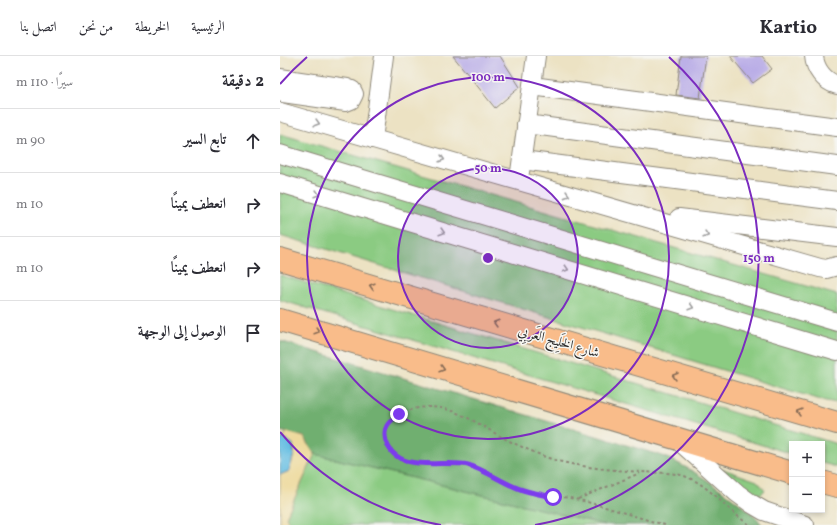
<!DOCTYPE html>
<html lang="ar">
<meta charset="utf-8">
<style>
:root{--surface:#fff;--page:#f7f7f7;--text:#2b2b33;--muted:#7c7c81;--line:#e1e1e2}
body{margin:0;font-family:Vollkorn,Amiri,serif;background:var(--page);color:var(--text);direction:rtl}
.controls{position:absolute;right:12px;bottom:12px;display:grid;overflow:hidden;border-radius:0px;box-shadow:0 2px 6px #0003}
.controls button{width:36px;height:36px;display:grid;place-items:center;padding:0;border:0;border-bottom:1px solid var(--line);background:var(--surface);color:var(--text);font:20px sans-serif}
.stop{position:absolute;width:12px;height:12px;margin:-9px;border:3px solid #7c3aed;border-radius:50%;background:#fff}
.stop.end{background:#7c3aed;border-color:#fff;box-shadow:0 1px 4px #0008}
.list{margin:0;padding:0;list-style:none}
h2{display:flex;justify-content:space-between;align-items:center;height:52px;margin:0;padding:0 16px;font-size:17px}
h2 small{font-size:13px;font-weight:400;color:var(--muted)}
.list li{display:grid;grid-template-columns:26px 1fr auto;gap:12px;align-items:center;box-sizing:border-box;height:64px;padding:0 16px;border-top:1px solid var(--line)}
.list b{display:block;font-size:15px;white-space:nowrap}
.list em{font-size:13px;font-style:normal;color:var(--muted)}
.icon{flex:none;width:22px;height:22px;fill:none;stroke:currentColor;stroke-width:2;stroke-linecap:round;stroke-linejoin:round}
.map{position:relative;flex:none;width:557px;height:469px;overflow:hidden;direction:ltr}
header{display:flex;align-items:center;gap:24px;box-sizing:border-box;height:56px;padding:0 20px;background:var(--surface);border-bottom:1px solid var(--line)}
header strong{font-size:19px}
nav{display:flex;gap:22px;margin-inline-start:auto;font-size:14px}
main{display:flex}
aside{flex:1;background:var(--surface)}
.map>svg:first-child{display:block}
.green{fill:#8bcb82;stroke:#5b7b56}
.forest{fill:#70af70;stroke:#4e6d4e}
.sand{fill:#eeda9e;stroke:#8c8264}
.water{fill:#64bde2;stroke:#487486}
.building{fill:#b7aae6}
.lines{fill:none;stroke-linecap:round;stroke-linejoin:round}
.minor-casing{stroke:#8c8677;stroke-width:20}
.highway-casing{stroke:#8c8677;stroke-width:24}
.path{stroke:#8c8677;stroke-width:2;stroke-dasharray:3 3;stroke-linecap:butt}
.minor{stroke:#fff;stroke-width:18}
.highway{stroke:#f9bc8a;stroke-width:22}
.oneway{stroke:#a0a0a0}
.oneway2{stroke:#886c56}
.route{stroke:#7c3aed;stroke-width:5}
.ring{fill:none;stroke:#7b2cbf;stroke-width:2}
.labels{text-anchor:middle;stroke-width:3;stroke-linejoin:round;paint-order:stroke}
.street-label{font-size:14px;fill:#2b2b2b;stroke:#f6f6f2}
.centre{fill:#7b2cbf;stroke:#f6f6f2;stroke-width:2}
.ring-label{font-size:12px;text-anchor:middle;font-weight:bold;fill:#7b2cbf;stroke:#f6f6f2;stroke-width:3;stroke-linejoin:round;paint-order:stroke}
</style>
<header>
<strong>Kartio</strong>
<nav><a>الرئيسية</a><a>الخريطة</a><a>من نحن</a><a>اتصل بنا</a></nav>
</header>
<main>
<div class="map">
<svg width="557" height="469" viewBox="0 0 557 469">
<rect width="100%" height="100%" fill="#f6f6f2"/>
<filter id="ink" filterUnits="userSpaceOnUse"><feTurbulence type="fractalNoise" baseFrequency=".025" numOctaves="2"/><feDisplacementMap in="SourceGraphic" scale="8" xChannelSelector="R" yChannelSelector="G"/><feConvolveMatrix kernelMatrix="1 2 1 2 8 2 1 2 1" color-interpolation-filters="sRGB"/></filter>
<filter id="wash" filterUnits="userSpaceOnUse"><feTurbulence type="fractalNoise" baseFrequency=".012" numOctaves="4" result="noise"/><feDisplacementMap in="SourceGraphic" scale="16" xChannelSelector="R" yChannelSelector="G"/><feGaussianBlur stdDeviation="0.9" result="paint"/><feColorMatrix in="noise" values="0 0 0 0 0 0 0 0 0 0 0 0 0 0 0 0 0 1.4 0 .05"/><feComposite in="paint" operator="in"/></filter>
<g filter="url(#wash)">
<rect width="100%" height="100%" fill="#ece2c3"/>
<g class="green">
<polygon points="0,78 557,239 557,347 541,344 0,179"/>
<polygon points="0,219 557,388 557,411 542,407 542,388 512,388 512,398 0,244"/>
<polygon points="35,398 325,469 10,469 6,461"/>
<polygon points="443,413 477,425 485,434 474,444"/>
</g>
<path class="forest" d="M0 285 383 400C410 412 431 426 455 444 465 452 475 458 482 469H325L35 398 24 381 0 375Z"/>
<path class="sand" d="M7 376 24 381 35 398 6 461 10 469H0V419L9 415C13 401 21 389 3 382Z"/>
<polygon class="water" points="3,382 13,388 14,398 9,415 0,419 0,384"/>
<g id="blocks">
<g class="building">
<polygon points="173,0 220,0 240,31 215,52"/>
<polygon points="401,0 426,0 420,42 396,39"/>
<polygon points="450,0 482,0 492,13 473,27"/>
</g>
</g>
</g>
<g filter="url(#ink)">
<use href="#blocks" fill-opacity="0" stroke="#8c8677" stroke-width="1"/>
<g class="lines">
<g class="minor-casing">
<g id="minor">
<path d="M534 0C535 13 544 25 557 29"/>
<polyline points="0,22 67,32 72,34 74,38 71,44 66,46 3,37"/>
<polyline points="252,30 557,71"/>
<polyline points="0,56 540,212 546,213 557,210"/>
<polyline points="246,68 557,110"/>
<polyline points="93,83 104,0"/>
<polyline points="0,98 557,266"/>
<polyline points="242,104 557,145"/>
<polyline points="240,116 256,0"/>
<polyline points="0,127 557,295"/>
<polyline points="399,162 557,181"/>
<polyline points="398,384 457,437 472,448 484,455 525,469"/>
</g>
</g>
<g class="highway-casing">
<g id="highway">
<polyline points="0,203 557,367"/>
<polyline points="0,264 512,417"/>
<polyline points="542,426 557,430"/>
</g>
</g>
<g class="path">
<polyline points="298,443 360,417"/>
<path d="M385 469C356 461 328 451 299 444 280 439 260 441 242 434 223 427 207 414 187 409 163 404 134 415 114 398 111 395 108 389 107 386 100 367 115 359 131 354 165 343 192 365 220 380 234 388 249 394 263 400 291 411 331 414 362 416 374 417 388 416 401 419 429 427 446 454 470 469"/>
</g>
<use href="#minor" class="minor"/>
<use href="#highway" class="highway"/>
</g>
<defs><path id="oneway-chevron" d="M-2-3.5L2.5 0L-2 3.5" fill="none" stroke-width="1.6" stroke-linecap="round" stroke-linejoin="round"/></defs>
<g class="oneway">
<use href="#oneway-chevron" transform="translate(37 67) rotate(16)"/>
<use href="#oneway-chevron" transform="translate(162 103) rotate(16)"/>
<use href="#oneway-chevron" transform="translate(37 138) rotate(17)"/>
<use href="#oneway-chevron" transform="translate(287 139) rotate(16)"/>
<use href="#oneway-chevron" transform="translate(162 176) rotate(17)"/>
<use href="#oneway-chevron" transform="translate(426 179) rotate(16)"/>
<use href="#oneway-chevron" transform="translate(286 213) rotate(17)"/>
<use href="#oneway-chevron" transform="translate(411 251) rotate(17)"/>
</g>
<g class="oneway2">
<use href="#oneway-chevron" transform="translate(92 230) rotate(-164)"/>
<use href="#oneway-chevron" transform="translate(216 267) rotate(-164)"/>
<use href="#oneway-chevron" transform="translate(37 275) rotate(17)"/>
<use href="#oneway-chevron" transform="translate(162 313) rotate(17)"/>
<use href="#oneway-chevron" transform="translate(395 320) rotate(-164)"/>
<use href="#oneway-chevron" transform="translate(520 356) rotate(-164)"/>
</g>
</g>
<g class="lines" filter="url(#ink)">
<path class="route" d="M119 358C109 366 102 371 106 385 117 419 163 403 188 409 208 415 224 428 243 434 253 437 264 439 273 441"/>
</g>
<circle cx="208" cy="202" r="90" fill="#7b2cbf" fill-opacity=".12"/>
<g class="ring">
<circle cx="208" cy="202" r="90"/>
<circle cx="208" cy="202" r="181"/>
<path d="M161 469A271 271 0 0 1 0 376M0 28A271 271 0 0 1 27 1M389 1A271 271 0 0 1 255 469"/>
</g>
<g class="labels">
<g class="street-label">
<text transform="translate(279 285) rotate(16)" y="5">شارع الخَلِيج العَربِي</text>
</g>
</g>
<circle cx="208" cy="202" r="6" class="centre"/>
<g class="ring-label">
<text x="208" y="25">100 m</text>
<text x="208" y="116">50 m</text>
<text x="479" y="206">150 m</text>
</g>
</svg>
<div class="controls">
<button>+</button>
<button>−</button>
</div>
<div class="stop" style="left:273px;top:441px"></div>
<div class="stop end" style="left:119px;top:358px"></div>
</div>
<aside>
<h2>2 دقيقة<small>سيرًا · 110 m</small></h2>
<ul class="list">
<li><svg class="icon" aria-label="ahead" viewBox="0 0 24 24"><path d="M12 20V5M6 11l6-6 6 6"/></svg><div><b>تابع السير</b></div><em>90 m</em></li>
<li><svg class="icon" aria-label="right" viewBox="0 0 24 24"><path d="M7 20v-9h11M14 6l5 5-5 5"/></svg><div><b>انعطف يمينًا</b></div><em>10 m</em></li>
<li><svg class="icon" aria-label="right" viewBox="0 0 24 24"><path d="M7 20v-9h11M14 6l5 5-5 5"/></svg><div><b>انعطف يمينًا</b></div><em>10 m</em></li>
<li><svg class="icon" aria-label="arrive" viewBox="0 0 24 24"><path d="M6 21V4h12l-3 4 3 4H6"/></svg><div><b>الوصول إلى الوجهة</b></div></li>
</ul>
</aside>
</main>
